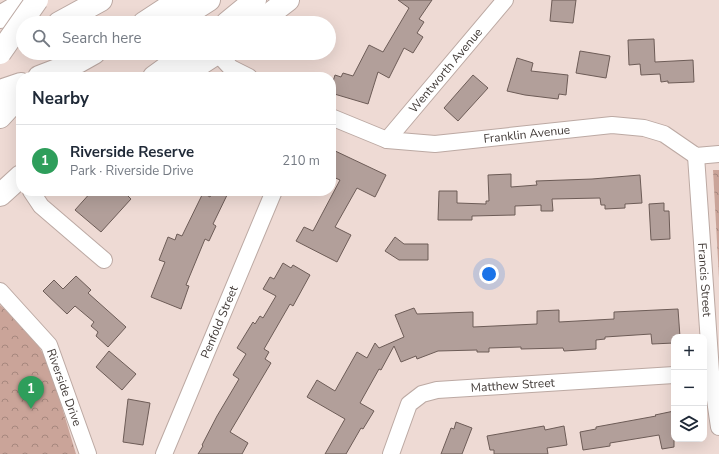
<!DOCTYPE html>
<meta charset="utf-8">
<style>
:root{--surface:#fff;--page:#f2f2f3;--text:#1f2937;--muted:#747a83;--line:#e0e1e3;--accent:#b45309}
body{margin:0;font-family:"Nunito Sans",sans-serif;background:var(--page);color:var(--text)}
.controls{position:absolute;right:12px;bottom:12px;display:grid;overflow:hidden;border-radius:8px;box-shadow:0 4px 16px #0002}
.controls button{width:36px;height:36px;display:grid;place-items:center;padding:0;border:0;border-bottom:1px solid var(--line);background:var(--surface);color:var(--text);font:20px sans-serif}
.you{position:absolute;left:489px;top:274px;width:14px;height:14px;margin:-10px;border:3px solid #fff;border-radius:50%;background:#1a73e8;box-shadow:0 0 0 6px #1a73e833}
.badge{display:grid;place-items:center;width:26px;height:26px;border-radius:50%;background:var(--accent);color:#fff;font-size:13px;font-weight:700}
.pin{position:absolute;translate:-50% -33px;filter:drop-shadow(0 1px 2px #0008)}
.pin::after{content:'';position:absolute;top:21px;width:14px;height:12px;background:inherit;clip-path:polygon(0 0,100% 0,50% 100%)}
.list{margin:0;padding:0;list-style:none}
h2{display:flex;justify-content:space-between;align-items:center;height:52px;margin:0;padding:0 16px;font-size:17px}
h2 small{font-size:13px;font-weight:400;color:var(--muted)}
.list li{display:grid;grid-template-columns:26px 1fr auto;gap:12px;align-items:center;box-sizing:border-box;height:72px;padding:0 16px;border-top:1px solid var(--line)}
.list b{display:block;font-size:15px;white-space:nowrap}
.list p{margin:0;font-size:13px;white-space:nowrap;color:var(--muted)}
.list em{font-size:13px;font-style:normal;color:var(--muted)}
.icon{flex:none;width:22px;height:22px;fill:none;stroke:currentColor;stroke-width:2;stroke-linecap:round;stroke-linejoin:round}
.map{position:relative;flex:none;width:719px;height:454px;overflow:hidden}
.search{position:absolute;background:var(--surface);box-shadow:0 4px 16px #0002;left:16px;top:16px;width:320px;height:44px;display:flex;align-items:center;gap:10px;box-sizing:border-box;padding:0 14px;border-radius:22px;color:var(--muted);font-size:15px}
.panel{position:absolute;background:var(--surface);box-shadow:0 4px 16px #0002;left:16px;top:72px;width:320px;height:124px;border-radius:16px}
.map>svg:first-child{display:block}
.park{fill:url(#park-crowns)}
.building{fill:#b29f9a;stroke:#6d5c57}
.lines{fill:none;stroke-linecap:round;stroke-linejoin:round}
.minor-casing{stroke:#bca9a3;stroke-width:18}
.highway-casing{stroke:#bca9a3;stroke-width:24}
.minor{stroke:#fff;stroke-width:16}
.highway{stroke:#fff;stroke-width:22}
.highway-bridge-casing{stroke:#bca9a3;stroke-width:24;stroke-linecap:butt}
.highway-bridge{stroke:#fff;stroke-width:22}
.labels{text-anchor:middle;stroke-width:3;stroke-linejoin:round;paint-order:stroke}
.street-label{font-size:12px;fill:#423b38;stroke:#fff}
</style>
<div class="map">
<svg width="719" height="454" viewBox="0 0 719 454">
<defs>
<pattern id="park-crowns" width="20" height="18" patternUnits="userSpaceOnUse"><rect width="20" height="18" fill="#caa499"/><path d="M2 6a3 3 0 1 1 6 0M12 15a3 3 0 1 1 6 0" fill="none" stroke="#a6877e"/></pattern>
</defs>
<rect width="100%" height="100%" fill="#eedad4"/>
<g class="park">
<polygon points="713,170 719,170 719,278"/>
<polygon points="0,305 8,312 38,345 49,364 76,454 0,454"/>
</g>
<g class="building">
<polygon points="398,0 432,0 419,19 424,22 417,33 423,37 413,53 404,48 389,78 378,72 368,104 331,93 331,88 335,75 341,77 343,73 353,76 369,45 383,52 409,8"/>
<polygon points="552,0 576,0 573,23 550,21"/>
<polygon points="654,39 655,62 693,60 694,82 668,83 668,81 661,82 660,74 641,75 640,64 629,65 628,40"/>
<polygon points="580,51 610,56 606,78 576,73"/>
<polygon points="517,58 533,63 531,71 568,75 566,95 559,94 558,99 525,95 507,91"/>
<polygon points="473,75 488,88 458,121 444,108"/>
<polygon points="331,149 386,175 375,197 357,188 335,227 351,235 337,262 296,241 304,227 313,231 340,180 331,176"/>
<polygon points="511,174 511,187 537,185 536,181 592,179 640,175 642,203 625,204 625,208 605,209 605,205 601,205 600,198 552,199 553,211 541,211 541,205 515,206 515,215 472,216 472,220 438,220 439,191 457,191 457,203 486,204 486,201 489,201 488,175"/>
<polygon points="92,191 123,191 131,199 101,232 75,210"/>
<polygon points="213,191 229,191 213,224 216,226 209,241 205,239 186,285 189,286 181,309 151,297 165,262 159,260 168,237 175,240 177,234 182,236 203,193 210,197"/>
<polygon points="664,203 664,211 669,211 670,239 651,240 649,204"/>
<polygon points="395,237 404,244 428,244 428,260 399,260 385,251"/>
<polygon points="283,263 291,268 293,265 310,275 293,306 290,304 264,349 269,352 265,359 271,363 230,432 248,443 242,454 198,454 203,446 202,445 217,416 239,379 233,375 246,354 237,348 253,322 255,324 260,316 263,318 276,296 263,289 270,277 274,279"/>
<polygon points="76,276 91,290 88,293 126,327 108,347 96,336 98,332 91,326 94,322 75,306 67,314 43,291 54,280 63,289"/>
<polygon points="414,308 417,314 473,312 473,327 537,324 537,311 559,310 559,322 614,319 614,312 678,309 680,337 674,337 674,343 652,344 651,334 605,337 605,339 596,340 596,349 564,351 563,348 521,349 521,347 489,348 489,352 477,352 477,350 438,351 417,359 416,356 401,362 394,346 381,370 379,369 360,403 374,411 363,429 361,428 346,454 325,454 345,419 307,397 317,380 335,391 357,352 367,358 375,343 379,348 404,337 395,315"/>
<polygon points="109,351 136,374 122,390 96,367"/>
<polygon points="128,399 150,403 143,445 123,442"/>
<polygon points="674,411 674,447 662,449 659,435 610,443 610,446 583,450 580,432 596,429 596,427 656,416 655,415"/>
<polygon points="456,422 472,428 462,454 441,454 451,428 454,429"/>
<polygon points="544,426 545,430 564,426 567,445 547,448 548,454 494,454 494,450 490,450 487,436"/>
</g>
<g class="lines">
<g class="minor-casing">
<g id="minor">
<polyline points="217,53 231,68 249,77"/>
<path id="s1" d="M331 117 387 140 435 144 612 125 644 128 664 134 696 156 719 154"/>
<path id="s2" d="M387 140 505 0"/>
<path id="s3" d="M696 156 711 372 719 427"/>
<polyline points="31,191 41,206 104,260"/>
<path id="s4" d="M0 291 49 345 88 454"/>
<path id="s5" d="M164 454 274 191"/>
<path id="s6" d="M391 454 409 404 422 394 437 390 674 375"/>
</g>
</g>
<g class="highway-casing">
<g id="highway">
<polyline points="0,17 29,0"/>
<polyline points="59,23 101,0"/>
<polyline points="144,23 179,0"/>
<polyline points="173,23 209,0"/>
<polyline points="227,23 255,0"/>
<polyline points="258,23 288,0"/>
<polyline points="39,77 78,62 94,53"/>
<polyline points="154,77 187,53"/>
<polyline points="180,77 217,53"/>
<polyline points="0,91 21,84"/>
<polyline points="0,117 21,94"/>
<polyline points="0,195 21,176"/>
</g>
</g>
<use href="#minor" class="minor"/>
<use href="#highway" class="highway"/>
<g class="highway-bridge-casing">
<polyline id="highway-bridge" points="0,53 37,0"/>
</g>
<use href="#highway-bridge" class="highway-bridge"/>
</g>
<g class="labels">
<g class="street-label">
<text dy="4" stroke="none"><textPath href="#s2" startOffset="91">Wentworth Avenue</textPath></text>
<text dy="4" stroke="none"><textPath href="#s1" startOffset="201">Franklin Avenue</textPath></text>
<text dy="4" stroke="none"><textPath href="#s3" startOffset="124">Francis Street</textPath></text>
<text dy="4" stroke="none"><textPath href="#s5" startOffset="143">Penfold Street</textPath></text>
<text dy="4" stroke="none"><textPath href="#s6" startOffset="161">Matthew Street</textPath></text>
<text dy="4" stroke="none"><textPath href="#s4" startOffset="118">Riverside Drive</textPath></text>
</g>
</g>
</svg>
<div class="controls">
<button>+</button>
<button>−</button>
<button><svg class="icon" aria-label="layers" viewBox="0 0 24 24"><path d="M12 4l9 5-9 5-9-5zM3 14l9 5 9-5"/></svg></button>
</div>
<div class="you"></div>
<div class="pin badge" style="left:31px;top:409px;background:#2e9e5b">1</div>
<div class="search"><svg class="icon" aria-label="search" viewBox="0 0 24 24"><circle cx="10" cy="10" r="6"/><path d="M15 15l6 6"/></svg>Search here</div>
<section class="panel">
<h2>Nearby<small></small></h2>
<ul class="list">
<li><span class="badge" style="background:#2e9e5b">1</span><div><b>Riverside Reserve</b><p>Park · Riverside Drive</p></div><em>210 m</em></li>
</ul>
</section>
</div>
